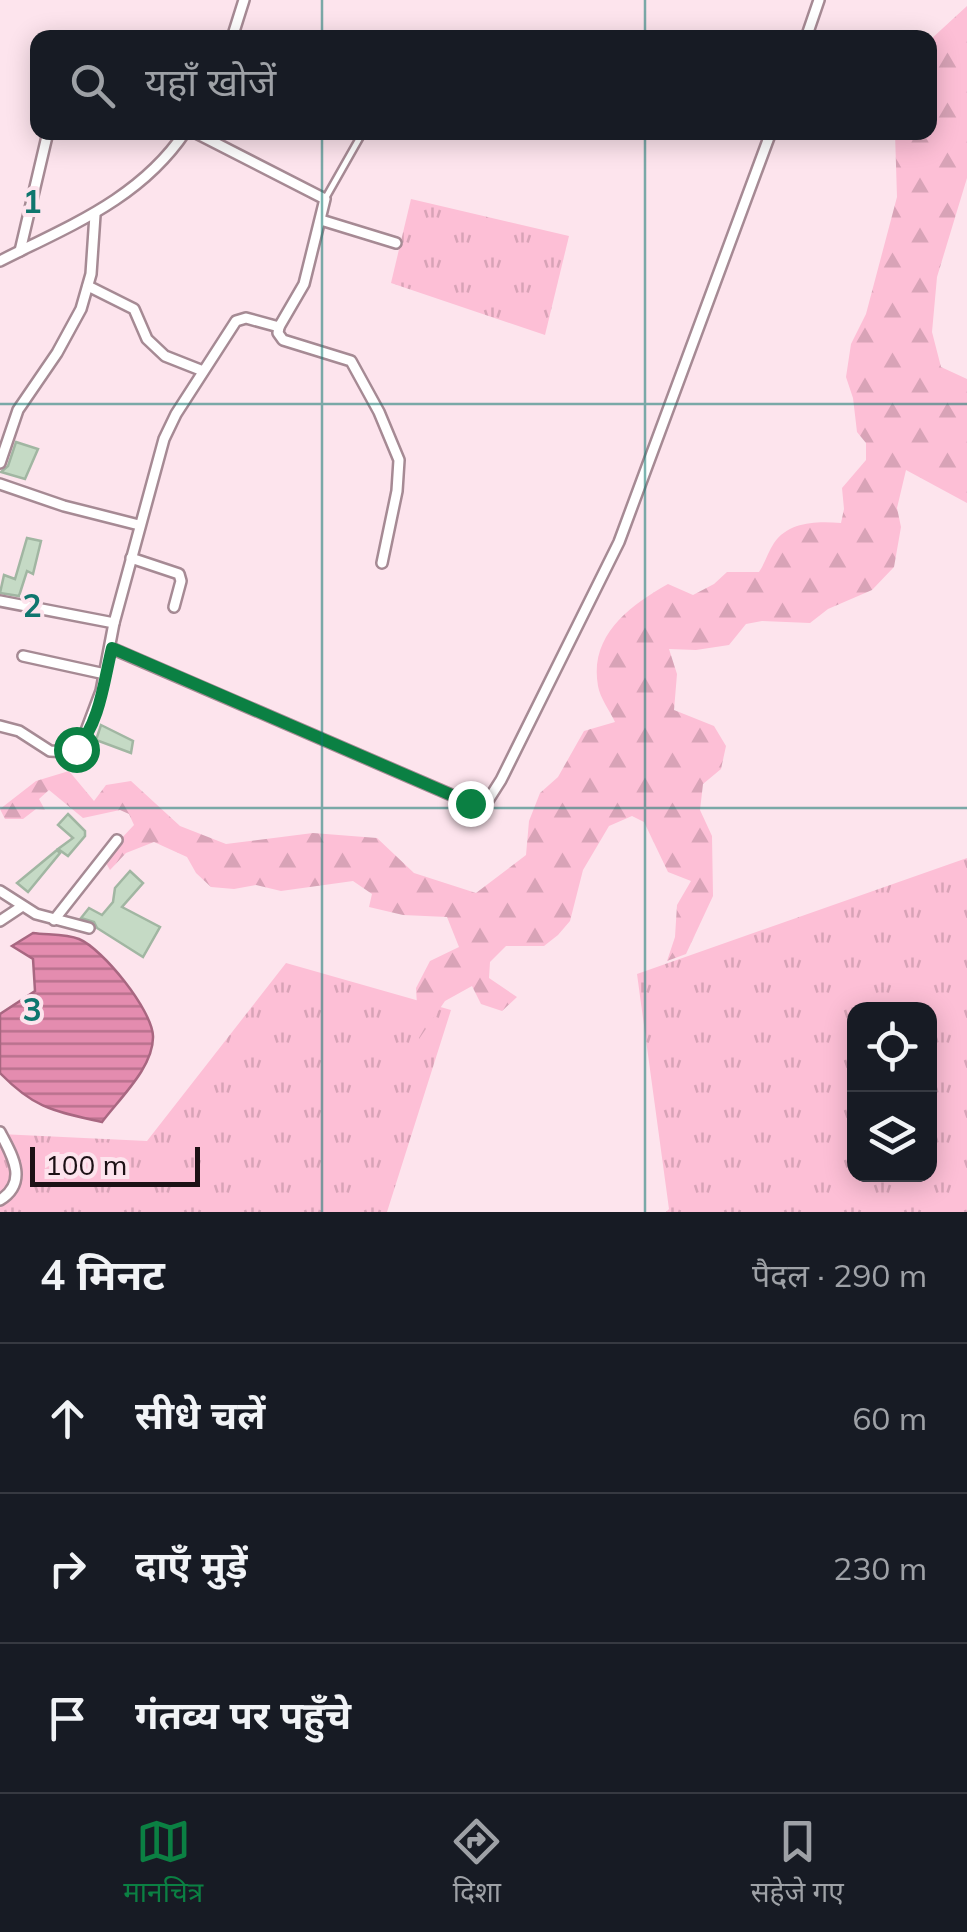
<!DOCTYPE html>
<html lang="hi">
<meta charset="utf-8">
<style>
:root{--surface:#171b24;--page:#242831;--text:#f1f3f6;--muted:#9ea1a6;--line:#363941;--accent:#0b8043}
body{margin:0;font-family:Mulish,"Noto Sans Devanagari",sans-serif;background:var(--page);color:var(--text)}
.controls{position:absolute;right:30px;bottom:30px;display:grid;overflow:hidden;border-radius:20px;box-shadow:0 5px 25px #0003}
.controls button{width:90px;height:90px;display:grid;place-items:center;padding:0;border:0;border-bottom:2px solid var(--line);background:var(--surface);color:var(--text);font:50px sans-serif}
.scale{position:absolute;left:30px;bottom:25px;width:170px;box-sizing:border-box;padding-left:10px;border:5px solid #1c1115;border-top:0;font-size:28px;line-height:35px;white-space:nowrap;color:#1c1115;-webkit-text-stroke:8px #fde4ed;paint-order:stroke}
.stop{position:absolute;width:30px;height:30px;margin:-22px;border:8px solid #0b8043;border-radius:50%;background:#fff}
.stop.end{background:#0b8043;border-color:#fff;box-shadow:0 2px 10px #0008}
.list{margin:0;padding:0;list-style:none}
h2{display:flex;justify-content:space-between;align-items:center;height:130px;margin:0;padding:0 40px;font-size:42px}
h2 small{font-size:32px;font-weight:400;color:var(--muted)}
.list li{display:grid;grid-template-columns:65px 1fr auto;gap:30px;align-items:center;box-sizing:border-box;height:150px;padding:0 40px;border-top:2px solid var(--line)}
.list b{display:block;font-size:38px;white-space:nowrap}
.list em{font-size:32px;font-style:normal;color:var(--muted)}
.icon{flex:none;width:55px;height:55px;fill:none;stroke:currentColor;stroke-width:2;stroke-linecap:round;stroke-linejoin:round}
.map{position:relative;flex:none;width:967px;height:1212px;overflow:hidden}
.search{position:absolute;background:var(--surface);box-shadow:0 5px 25px #0003;left:30px;right:30px;top:30px;height:110px;display:flex;align-items:center;gap:25px;box-sizing:border-box;padding:0 35px;border-radius:20px;color:var(--muted);font-size:38px}
.sheet{height:580px;background:var(--surface)}
nav{display:flex;justify-content:space-around;align-items:center;box-sizing:border-box;height:140px;border-top:2px solid var(--line);background:var(--surface);font-size:28px;color:var(--muted)}
nav a{display:grid;justify-items:center;gap:5px}
nav .on{color:var(--accent)}
.map>svg:first-child{display:block}
.grass{fill:url(#grass-tufts);fill-rule:evenodd}
.forest{fill:url(#forest-firs)}
.water{fill:url(#water-rules);stroke:#a86781;stroke-width:2.5}
.building{fill:#c5dac5;stroke:#a1b6a2;stroke-width:2.5}
.lines{fill:none;stroke-linecap:round;stroke-linejoin:round}
.service-casing{stroke:#a68a94;stroke-width:10}
.minor-casing{stroke:#a68a94;stroke-width:14}
.service{stroke:#fff;stroke-width:5}
.minor{stroke:#fff;stroke-width:9}
.route{stroke:#0b8043;stroke-width:12}
.grid{fill:none;stroke:#0f766e;stroke-width:2.5;stroke-opacity:0.55}
.grid-label{font-size:32px;text-anchor:middle;font-weight:bold;fill:#0f766e;stroke:#fde4ed;stroke-width:8;stroke-linejoin:round;paint-order:stroke}
</style>
<div class="map">
<svg width="967" height="1212" viewBox="0 0 967 1212">
<defs>
<pattern id="grass-tufts" width="24" height="20" patternUnits="userSpaceOnUse" patternTransform="scale(2.5)"><rect width="24" height="20" fill="#fdbfd6"/><path d="M3 7l-1-3M5 7V3M7 7l1-3M15 17l-1-3M17 17v-4M19 17l1-3" fill="none" stroke="#d8a3b7"/></pattern>
<pattern id="forest-firs" width="22" height="20" patternUnits="userSpaceOnUse" patternTransform="scale(2.5)"><rect width="22" height="20" fill="#fdbfd6"/><path d="M5 1l3.5 6h-7zM16 11l3.5 6h-7z" fill="#d8a3b7"/></pattern>
<pattern id="water-rules" width="6" height="5" patternUnits="userSpaceOnUse" patternTransform="scale(2.5)"><rect width="6" height="5" fill="#e48caf"/><path d="M0 2.5h6" fill="none" stroke="#b8718d"/></pattern>
</defs>
<rect width="100%" height="100%" fill="#fde4ed"/>
<g class="grass">
<polygon points="411,199 569,236 545,335 391,283"/>
<path d="M967 858V1212H666L669 1209 637 974ZM930 1009V1174H854V1009Z"/>
<polygon points="286,963 451,1010 387,1212 0,1212 0,1134 147,1141"/>
</g>
<path class="forest" d="M967 6V178L937 277 932 332 941 367 967 379V503L906 470 897 508 901 527 894 567 872 590 828 609 810 623 762 621 746 624 729 645 696 650 669 649 677 674 674 710 714 726 726 746 721 769 703 784 700 810 712 836 713 896 686 954 667 961 675 937 677 905 691 881 668 872 644 822 632 816 609 826 583 870 570 921 558 935 544 946H506L490 962 489 978 517 997 502 1011 481 1004 472 986 445 1001 419 1039 416 988 430 961 459 947 447 917 403 915 369 907 372 894 353 881 281 891 256 885 234 889 211 887 196 873 187 857 154 842 126 853 110 870 103 858 134 825 129 814 120 810 83 818 49 790 39 799 45 810 36 809 23 819H5L0 809 36 781 69 771 94 801 106 785 131 781 180 826 226 844 313 833 377 838 414 873 476 893 526 855 529 821 540 793 558 777 584 731 615 722C610 711 600 698 598 686 589 636 629 606 668 584L693 595 714 584 727 572H759C765 563 768 552 774 543 789 521 818 521 841 523L844 509 842 488 866 460V443L857 432 853 398 846 377 851 344 866 314 897 197 895 133 930 132V40Z"/>
<path class="water" d="M33 933C47 935 66 934 79 939 103 949 152 1010 153 1036 154 1067 119 1099 102 1122 54 1111 35 1109 0 1073V1014L35 991 33 959 12 946Z"/>
<g class="building">
<polygon points="16,442 38,449 25,479 1,472 8,466"/>
<polygon points="27,538 41,541 33,574 27,571 19,596 0,593 4,575 15,579"/>
<polygon points="101,725 133,741 131,753 96,740"/>
<polygon points="68,814 85,831 85,836 68,856 58,849 73,838 58,825"/>
<polygon points="57,850 60,853 28,892 17,883"/>
<polygon points="130,871 143,883 122,907 160,927 143,957 97,928 94,922 81,918 89,908 102,915 113,902 115,888"/>
</g>
<g class="lines">
<g class="service-casing">
<polyline id="service" points="325,199 363,132"/>
</g>
<g class="minor-casing">
<g id="minor">
<polyline points="232,38 244,0"/>
<polyline points="806,38 819,0"/>
<polyline points="321,220 396,243"/>
<polyline points="20,251 48,132"/>
<path d="M0 261C69 226 140 199 185 132"/>
<polyline points="88,286 134,309 147,339 165,356 203,371"/>
<polyline points="279,327 278,333 283,340 351,361 379,412 399,460 397,491 382,563"/>
<polyline points="0,463 18,410 57,353 81,309 91,274 95,215"/>
<polyline points="0,484 64,506 139,525"/>
<polyline points="131,558 179,574 181,581 174,607"/>
<polyline points="0,601 114,623"/>
<polyline points="111,648 470,803 487,802 501,780 619,542 771,132"/>
<polyline points="23,656 105,674"/>
<polyline points="0,726 19,731 50,751 69,752 81,744 101,691 114,623 164,439 176,414 236,321 246,318 279,327 304,284 325,199 194,132"/>
<polyline points="0,891 36,914 89,928"/>
<polyline points="54,920 117,840"/>
<polyline points="0,921 21,907"/>
<path d="M0 1132C12 1155 29 1182 0 1200"/>
</g>
</g>
<use href="#service" class="service"/>
<use href="#minor" class="minor"/>
</g>
<g class="lines">
<path class="route" d="M76 749C100 724 104 680 112 648L470 803"/>
</g>
<path class="grid" d="M322 0V38M645 0V38M322 132V1212M645 132V1212M0 404H967M0 808H967"/>
<g class="grid-label">
<text x="32" y="213">1</text>
<text x="32" y="617">2</text>
<text x="32" y="1021">3</text>
</g>
</svg>
<div class="controls">
<button><svg class="icon" aria-label="locate" viewBox="0 0 24 24"><circle cx="12" cy="12" r="6"/><path d="M12 2v4M12 18v4M2 12h4M18 12h4"/></svg></button>
<button><svg class="icon" aria-label="layers" viewBox="0 0 24 24"><path d="M12 4l9 5-9 5-9-5zM3 14l9 5 9-5"/></svg></button>
</div>
<div class="scale">100 m</div>
<div class="stop" style="left:76px;top:749px"></div>
<div class="stop end" style="left:470px;top:803px"></div>
<div class="search"><svg class="icon" aria-label="search" viewBox="0 0 24 24"><circle cx="10" cy="10" r="6"/><path d="M15 15l6 6"/></svg>यहाँ खोजें</div>
</div>
<section class="sheet">
<h2>4 मिनट<small>पैदल · 290 m</small></h2>
<ul class="list">
<li><svg class="icon" aria-label="ahead" viewBox="0 0 24 24"><path d="M12 20V5M6 11l6-6 6 6"/></svg><div><b>सीधे चलें</b></div><em>60 m</em></li>
<li><svg class="icon" aria-label="right" viewBox="0 0 24 24"><path d="M7 20v-9h11M14 6l5 5-5 5"/></svg><div><b>दाएँ मुड़ें</b></div><em>230 m</em></li>
<li><svg class="icon" aria-label="arrive" viewBox="0 0 24 24"><path d="M6 21V4h12l-3 4 3 4H6"/></svg><div><b>गंतव्य पर पहुँचे</b></div></li>
</ul>
</section>
<nav>
<a class="on"><svg class="icon" aria-label="map" viewBox="0 0 24 24"><path d="M3 6l6-2 6 2 6-2v14l-6 2-6-2-6 2zM9 4v14M15 6v14"/></svg>मानचित्र</a>
<a><svg class="icon" aria-label="directions" viewBox="0 0 24 24"><path d="M12 3l9 9-9 9-9-9zM9 14v-3h6M13 9l2 2-2 2"/></svg>दिशा</a>
<a><svg class="icon" aria-label="saved" viewBox="0 0 24 24"><path d="M7 4h10v16l-5-4-5 4z"/></svg>सहेजे गए</a>
</nav>
